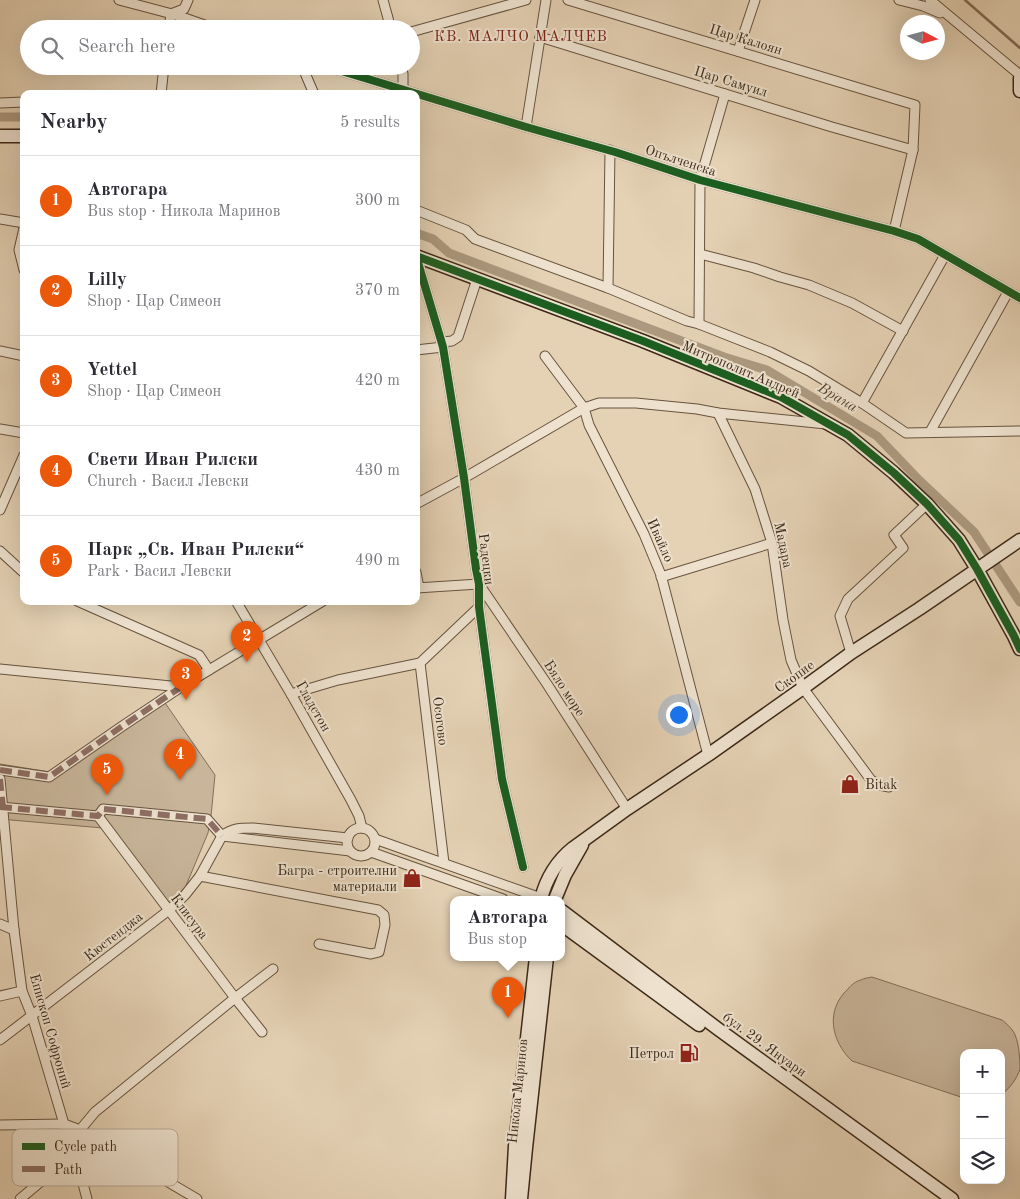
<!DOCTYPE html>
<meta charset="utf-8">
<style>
:root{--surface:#fff;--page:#f2f2f3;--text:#2b2b33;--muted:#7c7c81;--line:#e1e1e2;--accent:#ea580c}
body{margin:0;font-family:"Old Standard TT",serif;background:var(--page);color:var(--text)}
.controls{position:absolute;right:15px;bottom:15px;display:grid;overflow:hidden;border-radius:10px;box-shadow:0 5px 20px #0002}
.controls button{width:45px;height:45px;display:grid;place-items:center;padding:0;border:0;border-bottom:1px solid var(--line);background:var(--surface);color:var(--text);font:25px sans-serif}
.compass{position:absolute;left:900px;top:15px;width:45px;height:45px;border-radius:50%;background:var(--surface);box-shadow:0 5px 20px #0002;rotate:96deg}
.you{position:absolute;left:678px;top:714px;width:18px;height:18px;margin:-12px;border:4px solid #fff;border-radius:50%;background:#1a73e8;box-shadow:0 0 0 8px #1a73e833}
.badge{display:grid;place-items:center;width:32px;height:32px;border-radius:50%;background:var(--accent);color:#fff;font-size:16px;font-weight:700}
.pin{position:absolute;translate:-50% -41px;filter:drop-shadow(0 1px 2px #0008)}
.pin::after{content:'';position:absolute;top:26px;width:18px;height:15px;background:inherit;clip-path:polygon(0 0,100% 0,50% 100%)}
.popup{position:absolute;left:450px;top:896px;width:115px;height:65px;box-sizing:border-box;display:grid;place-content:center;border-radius:10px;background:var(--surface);filter:drop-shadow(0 1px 4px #0005);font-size:16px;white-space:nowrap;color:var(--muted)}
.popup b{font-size:19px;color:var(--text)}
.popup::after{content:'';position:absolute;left:50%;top:100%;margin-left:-10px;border:10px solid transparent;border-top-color:var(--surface)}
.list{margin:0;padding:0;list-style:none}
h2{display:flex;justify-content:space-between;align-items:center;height:65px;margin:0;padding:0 20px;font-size:21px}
h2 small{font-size:16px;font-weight:400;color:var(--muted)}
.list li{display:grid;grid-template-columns:32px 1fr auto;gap:15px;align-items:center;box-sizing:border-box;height:90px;padding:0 20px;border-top:1px solid var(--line)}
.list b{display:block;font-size:19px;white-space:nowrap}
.list p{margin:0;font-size:16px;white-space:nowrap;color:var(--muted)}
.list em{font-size:16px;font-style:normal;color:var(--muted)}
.icon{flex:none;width:28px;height:28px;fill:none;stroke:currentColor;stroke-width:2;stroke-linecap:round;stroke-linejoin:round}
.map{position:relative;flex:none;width:1020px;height:1199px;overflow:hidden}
.search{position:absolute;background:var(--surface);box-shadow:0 5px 20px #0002;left:20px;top:20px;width:400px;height:55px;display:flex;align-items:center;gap:12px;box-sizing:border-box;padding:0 18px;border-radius:28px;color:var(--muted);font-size:19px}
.panel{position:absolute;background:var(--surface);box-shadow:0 5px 20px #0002;left:20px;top:90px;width:400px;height:515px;border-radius:10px}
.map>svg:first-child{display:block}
.green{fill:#c8b59a;stroke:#826f58}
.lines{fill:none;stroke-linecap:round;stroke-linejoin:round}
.stream{stroke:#806c55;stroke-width:2.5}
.canal{stroke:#ac997f;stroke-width:9}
.street-casing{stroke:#67533e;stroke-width:11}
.secondary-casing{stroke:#3d2917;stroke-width:15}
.street{stroke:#eee2cf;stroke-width:9}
.secondary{stroke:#eee2cf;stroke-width:12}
.quiet{stroke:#8d6e63;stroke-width:6;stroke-dasharray:12 6;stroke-linecap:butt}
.cycleway-casing{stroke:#eee2cf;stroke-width:11}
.cycleway{stroke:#1b5e20;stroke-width:8}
.labels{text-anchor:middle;stroke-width:4;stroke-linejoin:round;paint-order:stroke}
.street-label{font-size:14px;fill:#3d2917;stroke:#eee2cf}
.poi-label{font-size:14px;fill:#3d2917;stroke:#eee2cf;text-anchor:end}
.neighbourhood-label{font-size:15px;letter-spacing:1px;fill:#7a1f14;stroke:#eee2cf}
.water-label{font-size:15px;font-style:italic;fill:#594531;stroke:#eee2cf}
.key{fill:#eee2cf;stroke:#b9aa98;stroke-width:1}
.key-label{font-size:14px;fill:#3d2917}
</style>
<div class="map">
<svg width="1020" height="1199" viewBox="0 0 1020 1199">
<rect width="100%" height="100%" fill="#e5d2b5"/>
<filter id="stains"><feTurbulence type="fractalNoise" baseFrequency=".004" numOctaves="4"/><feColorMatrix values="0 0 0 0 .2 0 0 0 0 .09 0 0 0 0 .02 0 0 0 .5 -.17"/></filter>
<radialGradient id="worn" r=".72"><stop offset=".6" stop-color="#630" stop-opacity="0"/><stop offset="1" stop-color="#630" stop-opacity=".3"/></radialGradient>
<g class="green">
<polygon points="161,697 215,775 211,816 208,833 185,888 162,907 103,828 0,819 0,764 50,772"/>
<path d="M872 977 1002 1020C1006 1023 1010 1027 1013 1031 1019 1040 1020 1059 1020 1069 1017 1079 1009 1089 1001 1095V1053H964V1098L852 1061C831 1041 825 1010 848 989 851 985 856 981 861 980 864 978 868 978 872 977Z"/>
</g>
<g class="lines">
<polyline class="stream" points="965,0 1020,48"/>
<g class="canal">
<polyline points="0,117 24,117"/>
<polyline points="416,233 433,239 449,253 724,357 767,370 877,436 919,480 974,532 1020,602"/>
</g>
<g class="street-casing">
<g id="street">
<polyline points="119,0 176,15 216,29"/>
<polyline points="383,0 391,29"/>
<polyline points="568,0 915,105 913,150 894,231"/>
<polyline points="899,0 923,6 940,13"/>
<polyline points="930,0 1020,75"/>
<polyline points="169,29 171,14 184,9 188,0"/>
<polyline points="411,32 526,0"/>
<polyline points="540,37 832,127 913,150"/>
<polyline points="738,51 755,0"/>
<polyline points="302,66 314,94"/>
<polyline points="325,66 526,127 615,152 700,180 894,231 918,239 1020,298"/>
<polyline points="401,66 403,74 403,89"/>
<polyline points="161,94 164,66"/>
<polyline points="0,103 24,102"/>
<polyline points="526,127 546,0"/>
<polyline points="416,210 466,230 475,239 608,288 687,321 699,324 770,352 809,371 862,403 906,433 1020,431"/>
<polyline points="0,219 24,223"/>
<polyline points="24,228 19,250 24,270"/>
<polyline points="700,254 754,268 780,277 809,285 852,303 903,331"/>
<polyline points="416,256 443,347 464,478 476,569 479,584 479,607 502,779 523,867"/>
<polyline points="608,288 610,150"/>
<polyline points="699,324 700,180 725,94"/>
<polyline points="442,342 452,341 458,337 477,279"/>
<polyline points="416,350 443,347"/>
<polyline points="0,351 24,356"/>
<polyline points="545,356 584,408 589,425 644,534 661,575 708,755"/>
<polyline points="862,403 945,255"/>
<polyline points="718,413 755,489 772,543 783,620 791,660 803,688 871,780 879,785 889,787"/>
<polyline points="0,429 24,433"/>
<polyline points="930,432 1008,292"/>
<polyline points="416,504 464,478 584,408 599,403 636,403 697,409 718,413 826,424"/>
<polyline points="0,510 24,455"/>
<polyline points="0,551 24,573"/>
<polyline points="416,572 419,588"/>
<polyline points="661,577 772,543"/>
<polyline points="416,588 479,584 547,684 627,809"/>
<polyline points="77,601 199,655 209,670"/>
<polyline points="236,601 291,694 351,800 359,816 362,828"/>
<polyline points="851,653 840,616 848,599 903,548 894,535 927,504"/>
<polyline points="0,669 181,687"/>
<polyline points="291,694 338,680 420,663"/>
<polyline points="0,770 49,777 121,727 181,687 323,601"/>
<polyline points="0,779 14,930 22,991 32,1016 64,1124 75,1153 87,1199"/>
<polyline points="0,807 98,816 103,809 207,819 222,836 350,851"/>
<polyline points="98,816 235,998 262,1032"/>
<circle cx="361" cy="842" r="14"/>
<polyline points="375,839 541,898"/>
<polyline points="371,852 503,899"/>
<polyline points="444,863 420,663 479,607"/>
<polyline points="200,876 378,910 384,915 385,925 379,952 371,954 319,944"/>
<polyline points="0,924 14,930"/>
<polyline points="0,996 22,991"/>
<path d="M0 1040 169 910 185 895 200 876 222 836C232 828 241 828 253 828L348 838"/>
<polyline points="0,1125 64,1124 80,1130 197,1199"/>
<polyline points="80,1130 95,1112 235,998 273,969"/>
<polyline points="20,1199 75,1153"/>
</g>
</g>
<g class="secondary-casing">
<g id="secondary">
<polyline points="1020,78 1020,91"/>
<polyline points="0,136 24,136"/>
<polyline points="416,256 643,341 781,397 848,435 894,473 927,504 959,540 977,569 1014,636 1020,649"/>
<path d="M541 899C546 879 557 861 573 848L627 809 708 755 803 688 851 653 919 609 1020 540"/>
<polyline points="555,899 565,875 582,845"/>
<polyline points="562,911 718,1029 952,1199"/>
<polyline points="562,925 699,1025"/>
<polyline points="512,1199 515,1146 536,957"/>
<polyline points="521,1199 526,1148 547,957"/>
</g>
</g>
<use href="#street" class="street"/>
<use href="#secondary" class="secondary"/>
<g class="quiet">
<polyline points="0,770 49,777 121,727 181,687"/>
<polyline points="0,779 3,808"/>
<polyline points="0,807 98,816 103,809 207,819 222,836"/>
</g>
<g class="cycleway-casing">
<g id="cycleway">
<polyline points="325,66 526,127 615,152 700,180 894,231 918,239 1020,298"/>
<polyline points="416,256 643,341 781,397 848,435 894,473 927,504 959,540 977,569 1014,636 1020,649"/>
<polyline points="416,256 443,347 464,478 476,569 479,584 479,607 502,779 523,867"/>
</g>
</g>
<use href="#cycleway" class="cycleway"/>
</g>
<defs>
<g id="shop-bare" transform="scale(1.5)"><path d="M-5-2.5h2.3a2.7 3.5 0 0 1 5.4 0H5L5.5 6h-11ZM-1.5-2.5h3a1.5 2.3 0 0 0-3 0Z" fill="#8f2418" stroke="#eee2cf" stroke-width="2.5" paint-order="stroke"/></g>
<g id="fuel-bare" transform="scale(1.5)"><path d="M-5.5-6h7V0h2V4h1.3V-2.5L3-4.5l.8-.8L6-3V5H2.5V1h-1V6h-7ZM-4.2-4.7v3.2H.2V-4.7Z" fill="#8f2418" stroke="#eee2cf" stroke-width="2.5" paint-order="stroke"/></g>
</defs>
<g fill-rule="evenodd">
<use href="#shop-bare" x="850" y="784"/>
<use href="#shop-bare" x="412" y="878"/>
<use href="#fuel-bare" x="689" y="1053"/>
</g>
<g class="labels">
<g class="street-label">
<text transform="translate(746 39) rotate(17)" y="5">Цар Калоян</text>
<text transform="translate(731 81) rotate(17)" y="5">Цар Самуил</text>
<text transform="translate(681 160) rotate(18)" y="5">Опълченска</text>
<text transform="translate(741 369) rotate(23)" y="5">Митрополит Андрей</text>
<text transform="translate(661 540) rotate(66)" y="5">Ивайло</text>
<text transform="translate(784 545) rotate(78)" y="5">Мадара</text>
<text transform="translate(487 559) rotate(83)" y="5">Радецки</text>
<text transform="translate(794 676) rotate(-36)" y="5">Скопие</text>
<text transform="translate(565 688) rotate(57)" y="5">Бяло море</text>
<text transform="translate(314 706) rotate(60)" y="5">Гладстон</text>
<text transform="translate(441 721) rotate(83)" y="5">Осогово</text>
<text transform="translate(190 916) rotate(53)" y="5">Клисура</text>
<text transform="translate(113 936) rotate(-38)" y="5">Кюстенджа</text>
<text transform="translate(51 1031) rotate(74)" y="5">Епископ Софроний</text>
<text transform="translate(765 1044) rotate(36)" y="5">бул. 29. Януари</text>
<text transform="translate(517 1091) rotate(-84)" y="5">Никола Маринов</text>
</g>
<g class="poi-label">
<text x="865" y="789" text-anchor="start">Bitak</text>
<text x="397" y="875">Багра - строителни<tspan x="397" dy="16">материали</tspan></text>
<text x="674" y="1058">Петрол</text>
</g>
<g class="neighbourhood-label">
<text x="521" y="41">КВ. МАЛЧО МАЛЧЕВ</text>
</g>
<g class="water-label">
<text transform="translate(838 397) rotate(31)" y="5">Врана</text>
</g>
</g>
<rect x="12" y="1129" width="166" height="57" rx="8" class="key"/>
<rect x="22" y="1143" width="23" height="7" fill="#1b5e20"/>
<rect x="22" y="1166" width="23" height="6" fill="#8d6e63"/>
<g class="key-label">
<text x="54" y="1151">Cycle path</text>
<text x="54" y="1174">Path</text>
</g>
<rect width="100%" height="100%" filter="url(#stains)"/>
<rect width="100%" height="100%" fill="url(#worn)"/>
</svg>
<div class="controls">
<button>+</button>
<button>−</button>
<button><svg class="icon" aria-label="layers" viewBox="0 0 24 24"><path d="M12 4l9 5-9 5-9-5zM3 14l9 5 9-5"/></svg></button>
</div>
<svg class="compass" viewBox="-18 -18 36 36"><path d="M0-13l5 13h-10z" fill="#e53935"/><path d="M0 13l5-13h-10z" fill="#7c7c81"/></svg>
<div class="you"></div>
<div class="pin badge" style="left:508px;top:1018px">1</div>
<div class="popup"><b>Автогара</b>Bus stop</div>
<div class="pin badge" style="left:247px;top:662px">2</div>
<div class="pin badge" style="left:186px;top:700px">3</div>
<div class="pin badge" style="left:180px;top:780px">4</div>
<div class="pin badge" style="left:107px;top:795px">5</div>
<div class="search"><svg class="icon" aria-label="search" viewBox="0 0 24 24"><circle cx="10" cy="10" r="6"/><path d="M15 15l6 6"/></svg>Search here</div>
<section class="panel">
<h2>Nearby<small>5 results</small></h2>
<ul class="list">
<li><span class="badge">1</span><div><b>Автогара</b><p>Bus stop · Никола Маринов</p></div><em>300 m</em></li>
<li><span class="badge">2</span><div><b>Lilly</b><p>Shop · Цар Симеон</p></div><em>370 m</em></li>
<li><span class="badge">3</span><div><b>Yettel</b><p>Shop · Цар Симеон</p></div><em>420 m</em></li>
<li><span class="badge">4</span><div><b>Свети Иван Рилски</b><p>Church · Васил Левски</p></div><em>430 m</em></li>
<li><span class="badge">5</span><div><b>Парк „Св. Иван Рилски“</b><p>Park · Васил Левски</p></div><em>490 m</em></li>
</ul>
</section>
</div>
